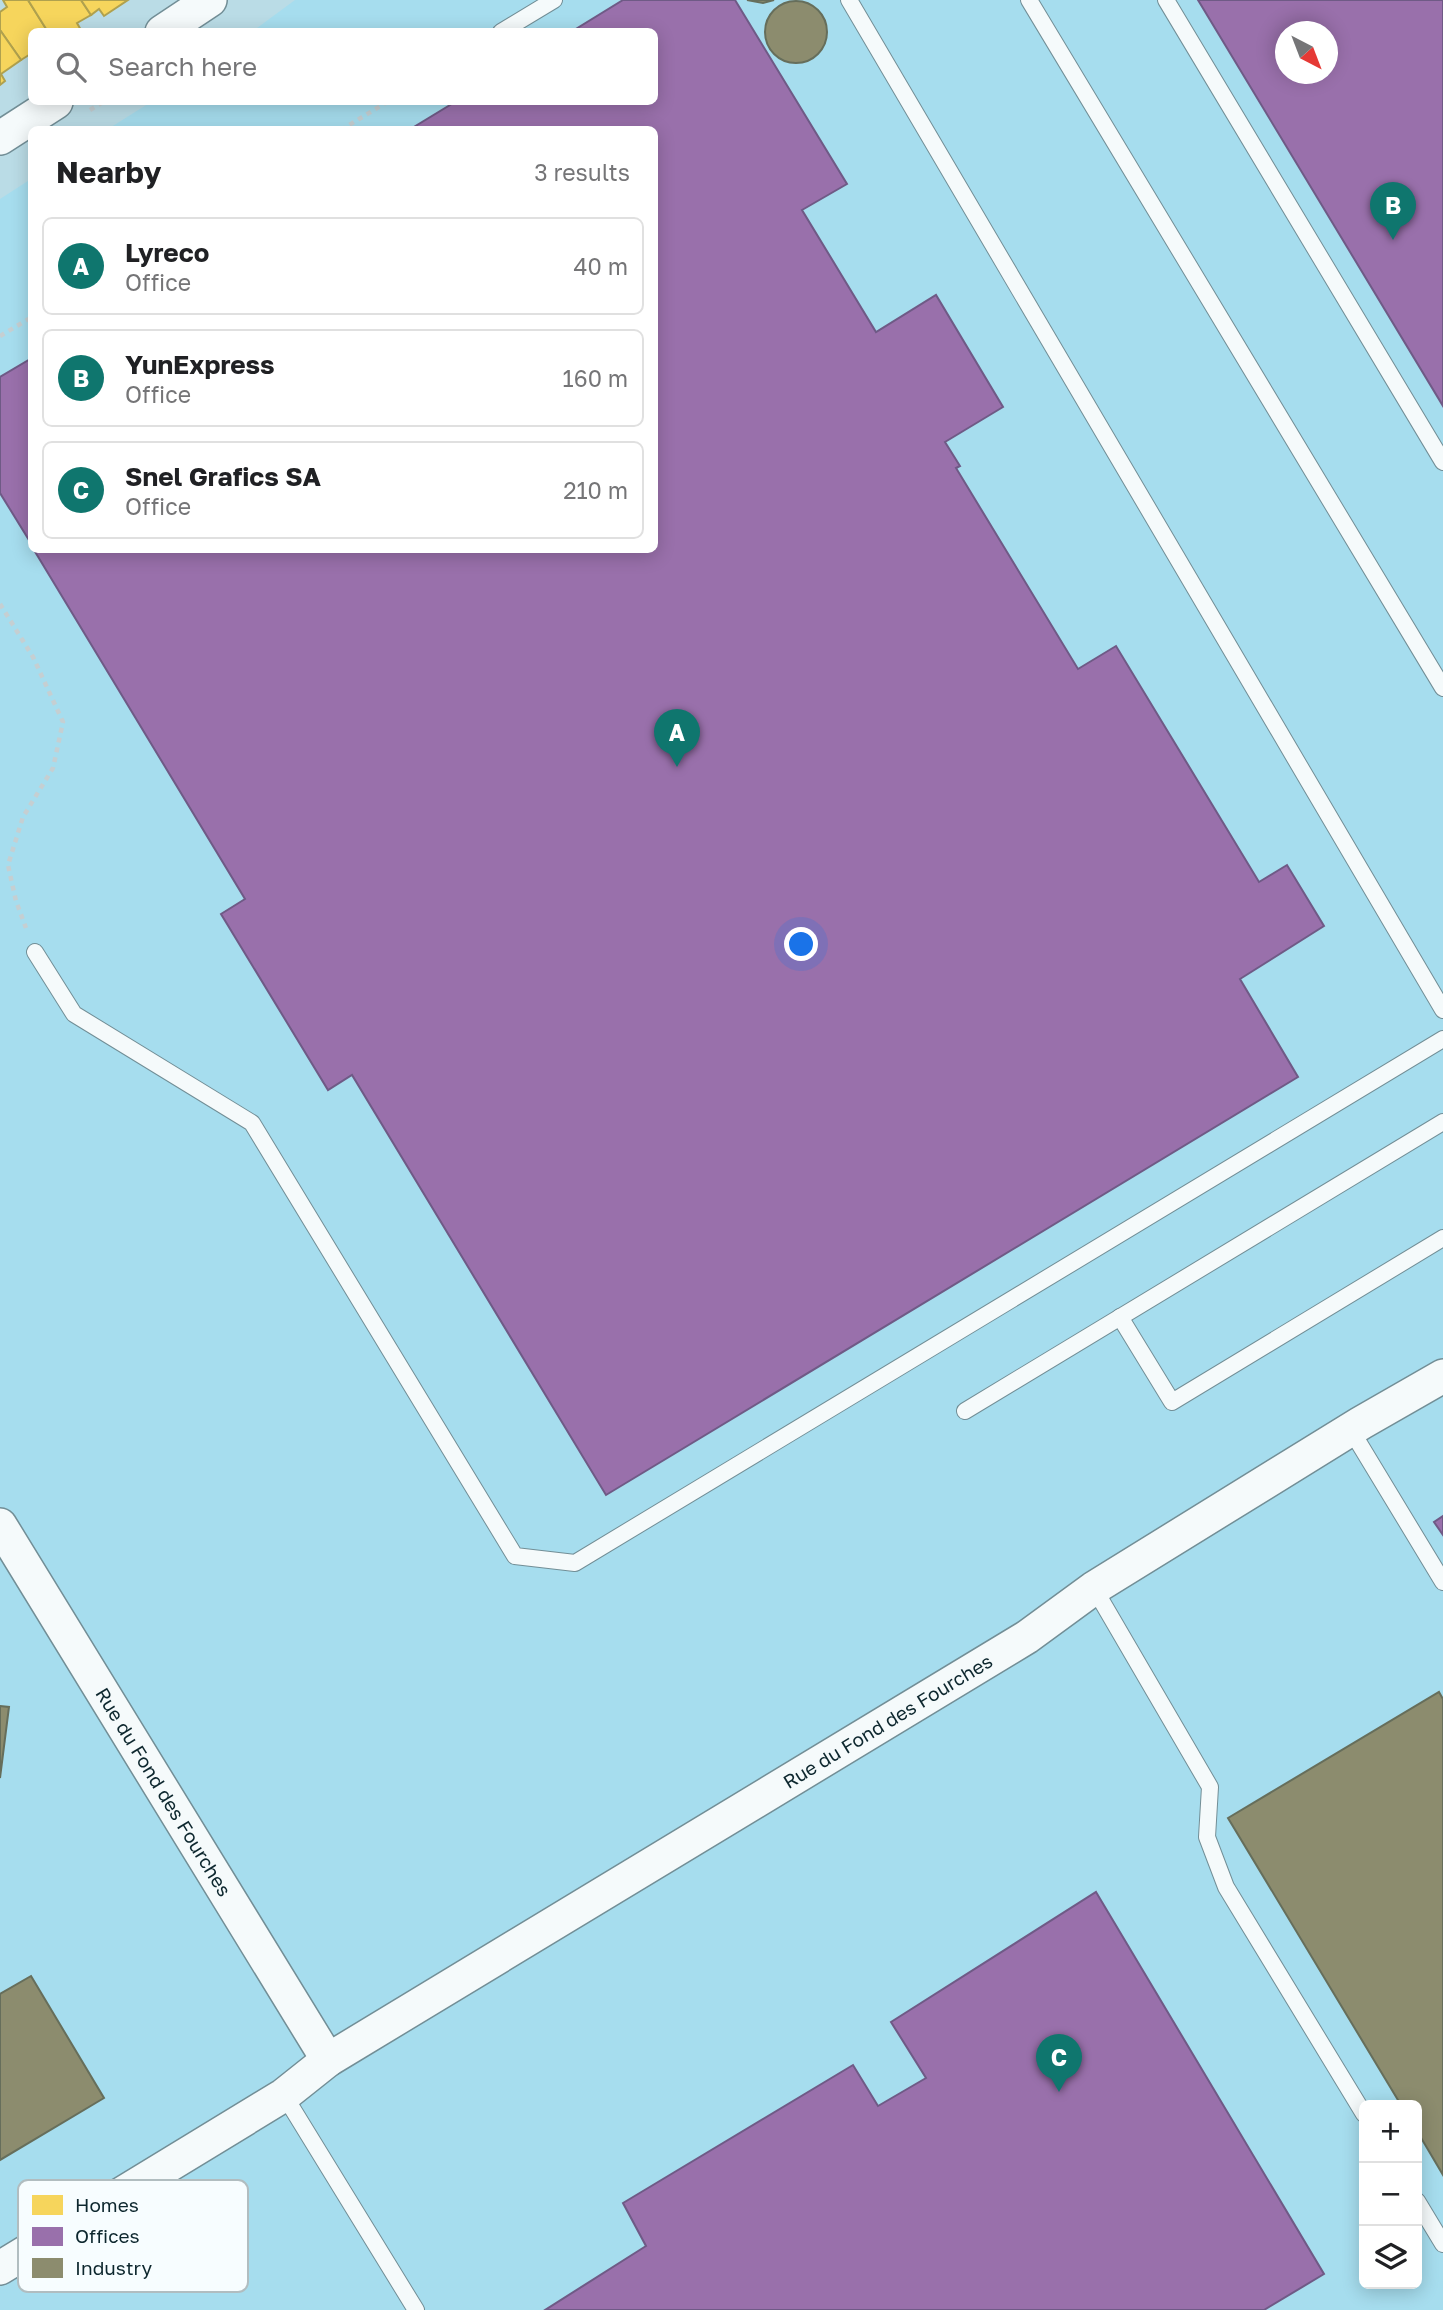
<!DOCTYPE html>
<meta charset="utf-8">
<style>
:root{--surface:#fff;--page:#f6f6f6;--text:#202124;--muted:#757577;--line:#e0e0e0;--accent:#0f766e}
body{margin:0;font-family:"Golos Text",sans-serif;background:var(--page);color:var(--text)}
.controls{position:absolute;right:21px;bottom:21px;display:grid;overflow:hidden;border-radius:10px;box-shadow:0 4px 18px #0003}
.controls button{width:63px;height:63px;display:grid;place-items:center;padding:0;border:0;border-bottom:2px solid var(--line);background:var(--surface);color:var(--text);font:35px sans-serif}
.compass{position:absolute;left:1275px;top:21px;width:63px;height:63px;border-radius:50%;background:var(--surface);box-shadow:0 4px 18px #0003;rotate:138deg}
.you{position:absolute;left:802px;top:945px;width:24px;height:24px;margin:-18px;border:5px solid #fff;border-radius:50%;background:#1a73e8;box-shadow:0 0 0 10px #1a73e833}
.badge{display:grid;place-items:center;width:46px;height:46px;border-radius:50%;background:var(--accent);color:#fff;font-size:23px;font-weight:700}
.pin{position:absolute;translate:-50% -58px;filter:drop-shadow(0 2px 4px #0008)}
.pin::after{content:'';position:absolute;top:37px;width:24px;height:21px;background:inherit;clip-path:polygon(0 0,100% 0,50% 100%)}
.list{margin:0;padding:0;list-style:none}
h2{display:flex;justify-content:space-between;align-items:center;height:91px;margin:0;padding:0 28px;font-size:30px}
h2 small{font-size:23px;font-weight:400;color:var(--muted)}
.list li{display:grid;grid-template-columns:46px 1fr auto;gap:21px;align-items:center;box-sizing:border-box;height:98px;margin:0 14px 14px;padding:0 14px;border:2px solid var(--line);border-radius:10px}
.list b{display:block;font-size:26px;white-space:nowrap}
.list p{margin:0;font-size:23px;white-space:nowrap;color:var(--muted)}
.list em{font-size:23px;font-style:normal;color:var(--muted)}
.icon{flex:none;width:38px;height:38px;fill:none;stroke:currentColor;stroke-width:2;stroke-linecap:round;stroke-linejoin:round}
.map{position:relative;flex:none;width:1443px;height:2310px;overflow:hidden}
.search{position:absolute;background:var(--surface);box-shadow:0 4px 18px #0003;left:28px;top:28px;width:630px;height:77px;display:flex;align-items:center;gap:18px;box-sizing:border-box;padding:0 24px;border-radius:10px;color:var(--muted);font-size:26px}
.panel{position:absolute;background:var(--surface);box-shadow:0 4px 18px #0003;left:28px;top:126px;width:630px;height:427px;border-radius:10px}
.map>svg:first-child{display:block}
.built{fill:#a6ddee;fill-rule:evenodd}
.homes{fill:#f6d55c;stroke:#b0a14e;stroke-width:2}
.offices{fill:#9970ab;stroke:#6f5a86;stroke-width:2;fill-rule:evenodd}
.industry{fill:#8c8c6e;stroke:#666e5b;stroke-width:2}
.lines{fill:none;stroke-linecap:round;stroke-linejoin:round}
.lane-casing{stroke:#728e96;stroke-width:18}
.street-casing{stroke:#728e96;stroke-width:36}
.path{stroke:#c5cfd2;stroke-width:4.5;stroke-dasharray:5 5;stroke-linecap:butt}
.lane{stroke:#f5fafb;stroke-width:16}
.street{stroke:#f5fafb;stroke-width:33}
.labels{text-anchor:middle;stroke-width:7;stroke-linejoin:round;paint-order:stroke}
.street-label{font-size:19px;fill:#0d272e;stroke:#f7fdff}
.key{fill:#f7fdff;stroke:#b1bdc0;stroke-width:2}
.key-label{font-size:19px;fill:#0d272e}
</style>
<div class="map">
<svg width="1443" height="2310" viewBox="0 0 1443 2310">
<rect width="100%" height="100%" fill="#badce6"/>
<path class="built" d="M295 0H1443V2310H0V199L31 179 32 550H654V130L108 129 151 102H654V32L253 31ZM1286 32H1328V74H1286ZM1364 2105H1417V2284H1364Z"/>
<g class="homes">
<polygon points="3,0 28,0 48,32 32,32 32,53 21,60 0,30 0,12 7,7"/>
<polygon points="28,0 81,0 91,15 77,23 81,30 79,32 48,32"/>
<polygon points="81,0 128,0 104,16 99,9 91,15"/>
<polygon points="0,30 21,60 1,74 5,81 0,85"/>
</g>
<g class="offices">
<polygon points="623,0 735,0 847,184 802,210 876,332 936,295 1003,407 945,442 960,466 956,468 1078,669 1116,646 1259,882 1287,865 1324,926 1240,979 1298,1077 606,1495 352,1075 328,1090 221,914 245,899 34,550 654,550 654,130 409,130 455,102 654,102 654,32 571,32"/>
<path d="M1198 0H1443V406ZM1286 32H1328V74H1286Z"/>
<polygon points="32,358 32,545 0,493 0,377"/>
<polygon points="1443,1516 1443,1535 1434,1522"/>
<polygon points="1096,1892 1324,2274 1264,2310 545,2310 646,2246 623,2203 853,2065 878,2106 926,2078 891,2022"/>
</g>
<g class="industry">
<polygon points="747,0 774,0 763,3"/>
<circle cx="796" cy="32" r="31"/>
<polygon points="1439,1692 1443,1699 1443,2175 1417,2131 1417,2105 1401,2105 1228,1818"/>
<polygon points="0,1706 9,1707 0,1778"/>
<polygon points="31,1976 104,2098 0,2160 0,1994"/>
</g>
<g class="lines">
<g class="lane-casing">
<g id="lane">
<polyline points="849,0 1443,1010"/>
<polyline points="1029,0 1443,688"/>
<polyline points="1166,0 1443,462"/>
<polyline points="501,32 554,0"/>
<polyline points="35,952 74,1014 252,1123 515,1556 575,1563 1443,1039"/>
<polyline points="1120,1317 1172,1402 1443,1238"/>
<polyline points="965,1411 1443,1122"/>
<polyline points="1351,1430 1443,1582"/>
<polyline points="1094,1588 1210,1787 1207,1837 1226,1887 1364,2114"/>
<polyline points="284,2095 416,2310"/>
<polyline points="1417,2201 1443,2244"/>
</g>
</g>
<g class="street-casing">
<g id="street">
<polyline points="162,32 210,0"/>
<polyline points="0,138 56,102"/>
<path id="s1" d="M0 1525 328 2060"/>
<path id="s2" d="M0 2268 284 2095 328 2060 1027 1637 1094 1588 1361 1423 1443 1376"/>
</g>
</g>
<g class="path">
<polyline points="90,110 103,102"/>
<polyline points="341,130 387,102"/>
<polyline points="0,336 32,317"/>
<polyline points="0,604 33,657 63,722 53,768 23,817 8,865 16,901 26,928"/>
</g>
<use href="#lane" class="lane"/>
<use href="#street" class="street"/>
</g>
<g class="labels">
<g class="street-label">
<text dy="7" stroke="none"><textPath href="#s2" startOffset="1043">Rue du Fond des Fourches</textPath></text>
<text dy="7" stroke="none"><textPath href="#s1" startOffset="313">Rue du Fond des Fourches</textPath></text>
</g>
</g>
<rect x="18" y="2180" width="230" height="112" rx="10" class="key"/>
<rect x="32" y="2195" width="31" height="20" fill="#f6d55c"/>
<rect x="32" y="2227" width="31" height="19" fill="#9970ab"/>
<rect x="32" y="2258" width="31" height="20" fill="#8c8c6e"/>
<g class="key-label">
<text x="75" y="2212">Homes</text>
<text x="75" y="2243">Offices</text>
<text x="75" y="2275">Industry</text>
</g>
</svg>
<div class="controls">
<button>+</button>
<button>−</button>
<button><svg class="icon" aria-label="layers" viewBox="0 0 24 24"><path d="M12 4l9 5-9 5-9-5zM3 14l9 5 9-5"/></svg></button>
</div>
<svg class="compass" viewBox="-18 -18 36 36"><path d="M0-13l5 13h-10z" fill="#e53935"/><path d="M0 13l5-13h-10z" fill="#757577"/></svg>
<div class="you"></div>
<div class="pin badge" style="left:677px;top:767px">A</div>
<div class="pin badge" style="left:1393px;top:240px">B</div>
<div class="pin badge" style="left:1059px;top:2092px">C</div>
<div class="search"><svg class="icon" aria-label="search" viewBox="0 0 24 24"><circle cx="10" cy="10" r="6"/><path d="M15 15l6 6"/></svg>Search here</div>
<section class="panel">
<h2>Nearby<small>3 results</small></h2>
<ul class="list">
<li><span class="badge">A</span><div><b>Lyreco</b><p>Office</p></div><em>40 m</em></li>
<li><span class="badge">B</span><div><b>YunExpress</b><p>Office</p></div><em>160 m</em></li>
<li><span class="badge">C</span><div><b>Snel Grafics SA</b><p>Office</p></div><em>210 m</em></li>
</ul>
</section>
</div>
